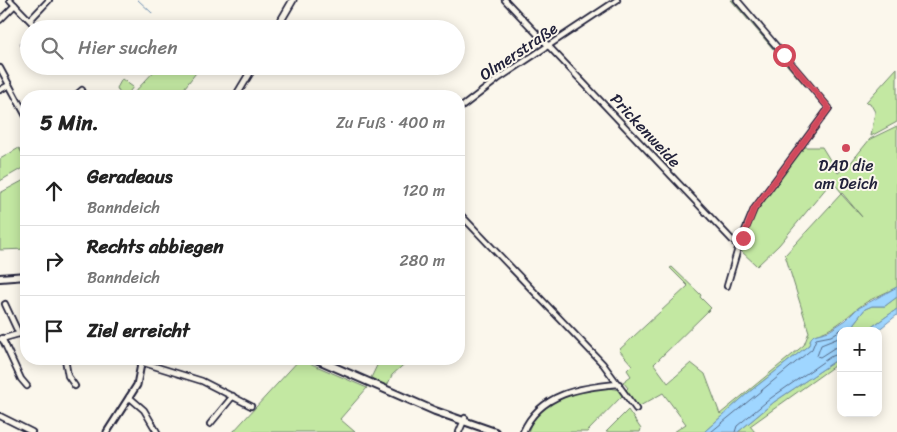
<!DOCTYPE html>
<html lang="de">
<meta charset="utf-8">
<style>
:root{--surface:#fff;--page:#f2f2f2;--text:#222;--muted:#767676;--line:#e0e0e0}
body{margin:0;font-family:Sriracha,sans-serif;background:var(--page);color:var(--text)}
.controls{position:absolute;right:15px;bottom:15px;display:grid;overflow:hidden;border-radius:10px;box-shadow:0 2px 12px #0003}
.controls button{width:45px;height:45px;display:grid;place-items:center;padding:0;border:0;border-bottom:1px solid var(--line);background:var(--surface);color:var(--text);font:25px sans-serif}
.stop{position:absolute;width:15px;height:15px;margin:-11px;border:4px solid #d1495b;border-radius:50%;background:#fff}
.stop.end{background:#d1495b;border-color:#fff;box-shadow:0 1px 5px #0008}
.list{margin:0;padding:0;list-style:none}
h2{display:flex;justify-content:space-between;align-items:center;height:65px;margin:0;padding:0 20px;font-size:21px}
h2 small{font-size:16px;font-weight:400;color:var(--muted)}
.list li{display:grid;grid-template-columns:32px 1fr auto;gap:15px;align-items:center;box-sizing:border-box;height:70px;padding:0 20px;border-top:1px solid var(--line)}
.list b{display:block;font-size:19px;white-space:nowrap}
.list p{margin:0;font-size:16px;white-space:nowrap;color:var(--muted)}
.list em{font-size:16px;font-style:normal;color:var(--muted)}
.icon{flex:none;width:28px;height:28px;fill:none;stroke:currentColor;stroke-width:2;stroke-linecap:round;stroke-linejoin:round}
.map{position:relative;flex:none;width:897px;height:432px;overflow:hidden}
.search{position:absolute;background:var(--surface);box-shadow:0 2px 12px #0003;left:20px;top:20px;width:445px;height:55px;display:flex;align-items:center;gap:12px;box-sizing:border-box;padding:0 18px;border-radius:28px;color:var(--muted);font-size:19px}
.panel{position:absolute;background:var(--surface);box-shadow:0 2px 12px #0003;left:20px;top:90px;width:445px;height:275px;border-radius:20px}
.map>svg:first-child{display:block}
.green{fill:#c3e8a2;stroke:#72856e}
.water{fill:#9fd6ff;stroke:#6d8eb1}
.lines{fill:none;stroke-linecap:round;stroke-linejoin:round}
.shore{stroke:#546a89;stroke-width:1}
.stream{stroke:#6d8eb1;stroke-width:1}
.minor-casing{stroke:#22223b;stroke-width:8}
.tertiary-casing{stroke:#22223b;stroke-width:9}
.secondary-casing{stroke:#22223b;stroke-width:9}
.primary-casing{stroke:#22223b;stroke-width:10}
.minor{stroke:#fbf7ec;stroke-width:4.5}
.tertiary{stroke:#fbf7ec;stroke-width:5}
.secondary{stroke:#fbf7ec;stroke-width:5.5}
.primary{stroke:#fbf7ec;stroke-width:6}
.route{stroke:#d1495b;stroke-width:6}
.poi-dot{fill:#d1495b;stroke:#fbf7ec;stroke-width:2}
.labels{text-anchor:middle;stroke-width:4;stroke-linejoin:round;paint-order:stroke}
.street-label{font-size:16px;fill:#22223b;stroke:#fbf7ec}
.poi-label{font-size:16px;fill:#22223b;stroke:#fbf7ec}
</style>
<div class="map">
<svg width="897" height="432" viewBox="0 0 897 432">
<rect width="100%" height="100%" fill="#fbf7ec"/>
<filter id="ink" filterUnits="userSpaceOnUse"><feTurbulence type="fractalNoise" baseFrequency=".02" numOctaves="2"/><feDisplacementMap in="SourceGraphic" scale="10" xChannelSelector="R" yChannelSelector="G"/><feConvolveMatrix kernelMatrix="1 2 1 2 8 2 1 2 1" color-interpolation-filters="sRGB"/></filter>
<g filter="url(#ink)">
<g class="green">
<polygon points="731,0 735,0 807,84 805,86"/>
<polygon points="159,66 196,66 199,69 178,96 131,96"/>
<polygon points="897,68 897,122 871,136 875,112 870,103 866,102"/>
<polygon points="122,79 133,87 127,95 125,93 121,96 117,88"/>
<path d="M897 126V287C884 294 869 299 858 308 843 320 834 330 814 335L809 345 748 393 704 432H674L686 424 663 393 638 407 626 390 628 388 623 382 631 376 627 370 632 365 619 350 688 286 670 268 672 267 701 295 700 297 711 308 654 364 668 383 691 363 705 374 720 414 804 345 809 332 785 255 841 194 862 217 832 181 779 245 757 266 740 250 753 213 802 147H822L838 173 848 166 870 139Z"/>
<polygon points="19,148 26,161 26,166 0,181 0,159"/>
<polygon points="26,179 26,249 0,250 0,193"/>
<polygon points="897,297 897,309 866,331 853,331 854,323 865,309 872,306 885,306"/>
<polygon points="841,357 841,361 750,426 755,432 738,432 774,402"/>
<polygon points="300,359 367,388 340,419 355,432 233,432"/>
<polygon points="380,359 410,359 392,375 387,386 371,378"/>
<path d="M609 388 621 390 624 394 587 432H528C539 397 576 390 609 388Z"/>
<polygon points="628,410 641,429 640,432 606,432"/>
</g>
<g class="water">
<polygon points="897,287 897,297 885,306 872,306 865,309 854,323 853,331 841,331 841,357 774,402 738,432 704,432 748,393 809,345 811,338 814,335 829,331 846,320 857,309"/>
<polygon points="897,309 897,315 877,331 866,331"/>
</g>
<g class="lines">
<g class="shore">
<polyline points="841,337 821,345 817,356 820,357 834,348 841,347"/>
<polyline points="711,432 812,349 816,339 831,336 845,327 848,331"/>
<polyline points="735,432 737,426 771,398 830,357 841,353"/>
</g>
<polyline class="stream" points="138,0 152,13"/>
<g class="minor-casing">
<g id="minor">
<polyline points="10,0 38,29"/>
<polyline points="505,0 734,242 739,245 727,286"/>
<polyline points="737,0 829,108 754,209 739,245"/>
<polyline points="0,20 15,5"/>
<polyline points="30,20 49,0"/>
<polyline points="24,44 29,39"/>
<polyline points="0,68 26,116"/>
<polyline points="0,90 9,85"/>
<polyline points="75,96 82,90"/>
<polyline points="459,109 498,79 617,0"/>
<polyline points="459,213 603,364 636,409"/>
<polyline points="5,304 19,334"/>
<polyline points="2,338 21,379 27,386"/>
<polyline points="1,339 26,332"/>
<polyline points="65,359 68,376 75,386"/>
<polyline points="130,359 142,360"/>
<polyline points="141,362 202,381 251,406"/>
<polyline points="129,397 144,410 157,432"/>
<polyline points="0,416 32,432"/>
<polyline points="210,424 233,396"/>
<polyline points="459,432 465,418"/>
<path d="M523 432C540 393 581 387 619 384"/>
</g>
</g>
<g class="tertiary-casing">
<polyline id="tertiary" points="107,432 137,385 142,359"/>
</g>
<g class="secondary-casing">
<g id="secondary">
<polyline points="276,29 293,0"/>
<polyline points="236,96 254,66"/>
</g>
</g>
<g class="primary-casing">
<g id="primary">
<polyline points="0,278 26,276"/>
<polyline points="316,359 435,411 495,432"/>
</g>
</g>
<use href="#minor" class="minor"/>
<use href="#tertiary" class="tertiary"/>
<use href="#secondary" class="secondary"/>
<use href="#primary" class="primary"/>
</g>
</g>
<g class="lines" filter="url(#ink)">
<polyline class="route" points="743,238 754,209 829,108 784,55"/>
</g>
<circle class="poi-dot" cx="846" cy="148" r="5"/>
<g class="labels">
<g class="street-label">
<text transform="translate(518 51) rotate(-34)" y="6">Olmerstraße</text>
<text transform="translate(646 130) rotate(47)" y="6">Prickenweide</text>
</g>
<g class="poi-label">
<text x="846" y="171">DAD die<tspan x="846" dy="18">am Deich</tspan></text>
</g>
</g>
</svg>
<div class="controls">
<button>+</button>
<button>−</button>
</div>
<div class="stop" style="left:784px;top:55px"></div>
<div class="stop end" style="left:743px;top:238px"></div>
<div class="search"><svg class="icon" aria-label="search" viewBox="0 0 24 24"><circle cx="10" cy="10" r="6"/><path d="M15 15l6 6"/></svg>Hier suchen</div>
<section class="panel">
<h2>5 Min.<small>Zu Fuß · 400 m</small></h2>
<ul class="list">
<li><svg class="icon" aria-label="ahead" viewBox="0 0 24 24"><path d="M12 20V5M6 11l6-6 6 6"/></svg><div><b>Geradeaus</b><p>Banndeich</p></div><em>120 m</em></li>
<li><svg class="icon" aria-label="right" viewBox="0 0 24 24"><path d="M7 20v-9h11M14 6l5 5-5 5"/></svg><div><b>Rechts abbiegen</b><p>Banndeich</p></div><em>280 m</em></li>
<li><svg class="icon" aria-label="arrive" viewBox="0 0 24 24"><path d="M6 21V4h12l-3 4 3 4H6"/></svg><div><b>Ziel erreicht</b></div></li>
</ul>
</section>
</div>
